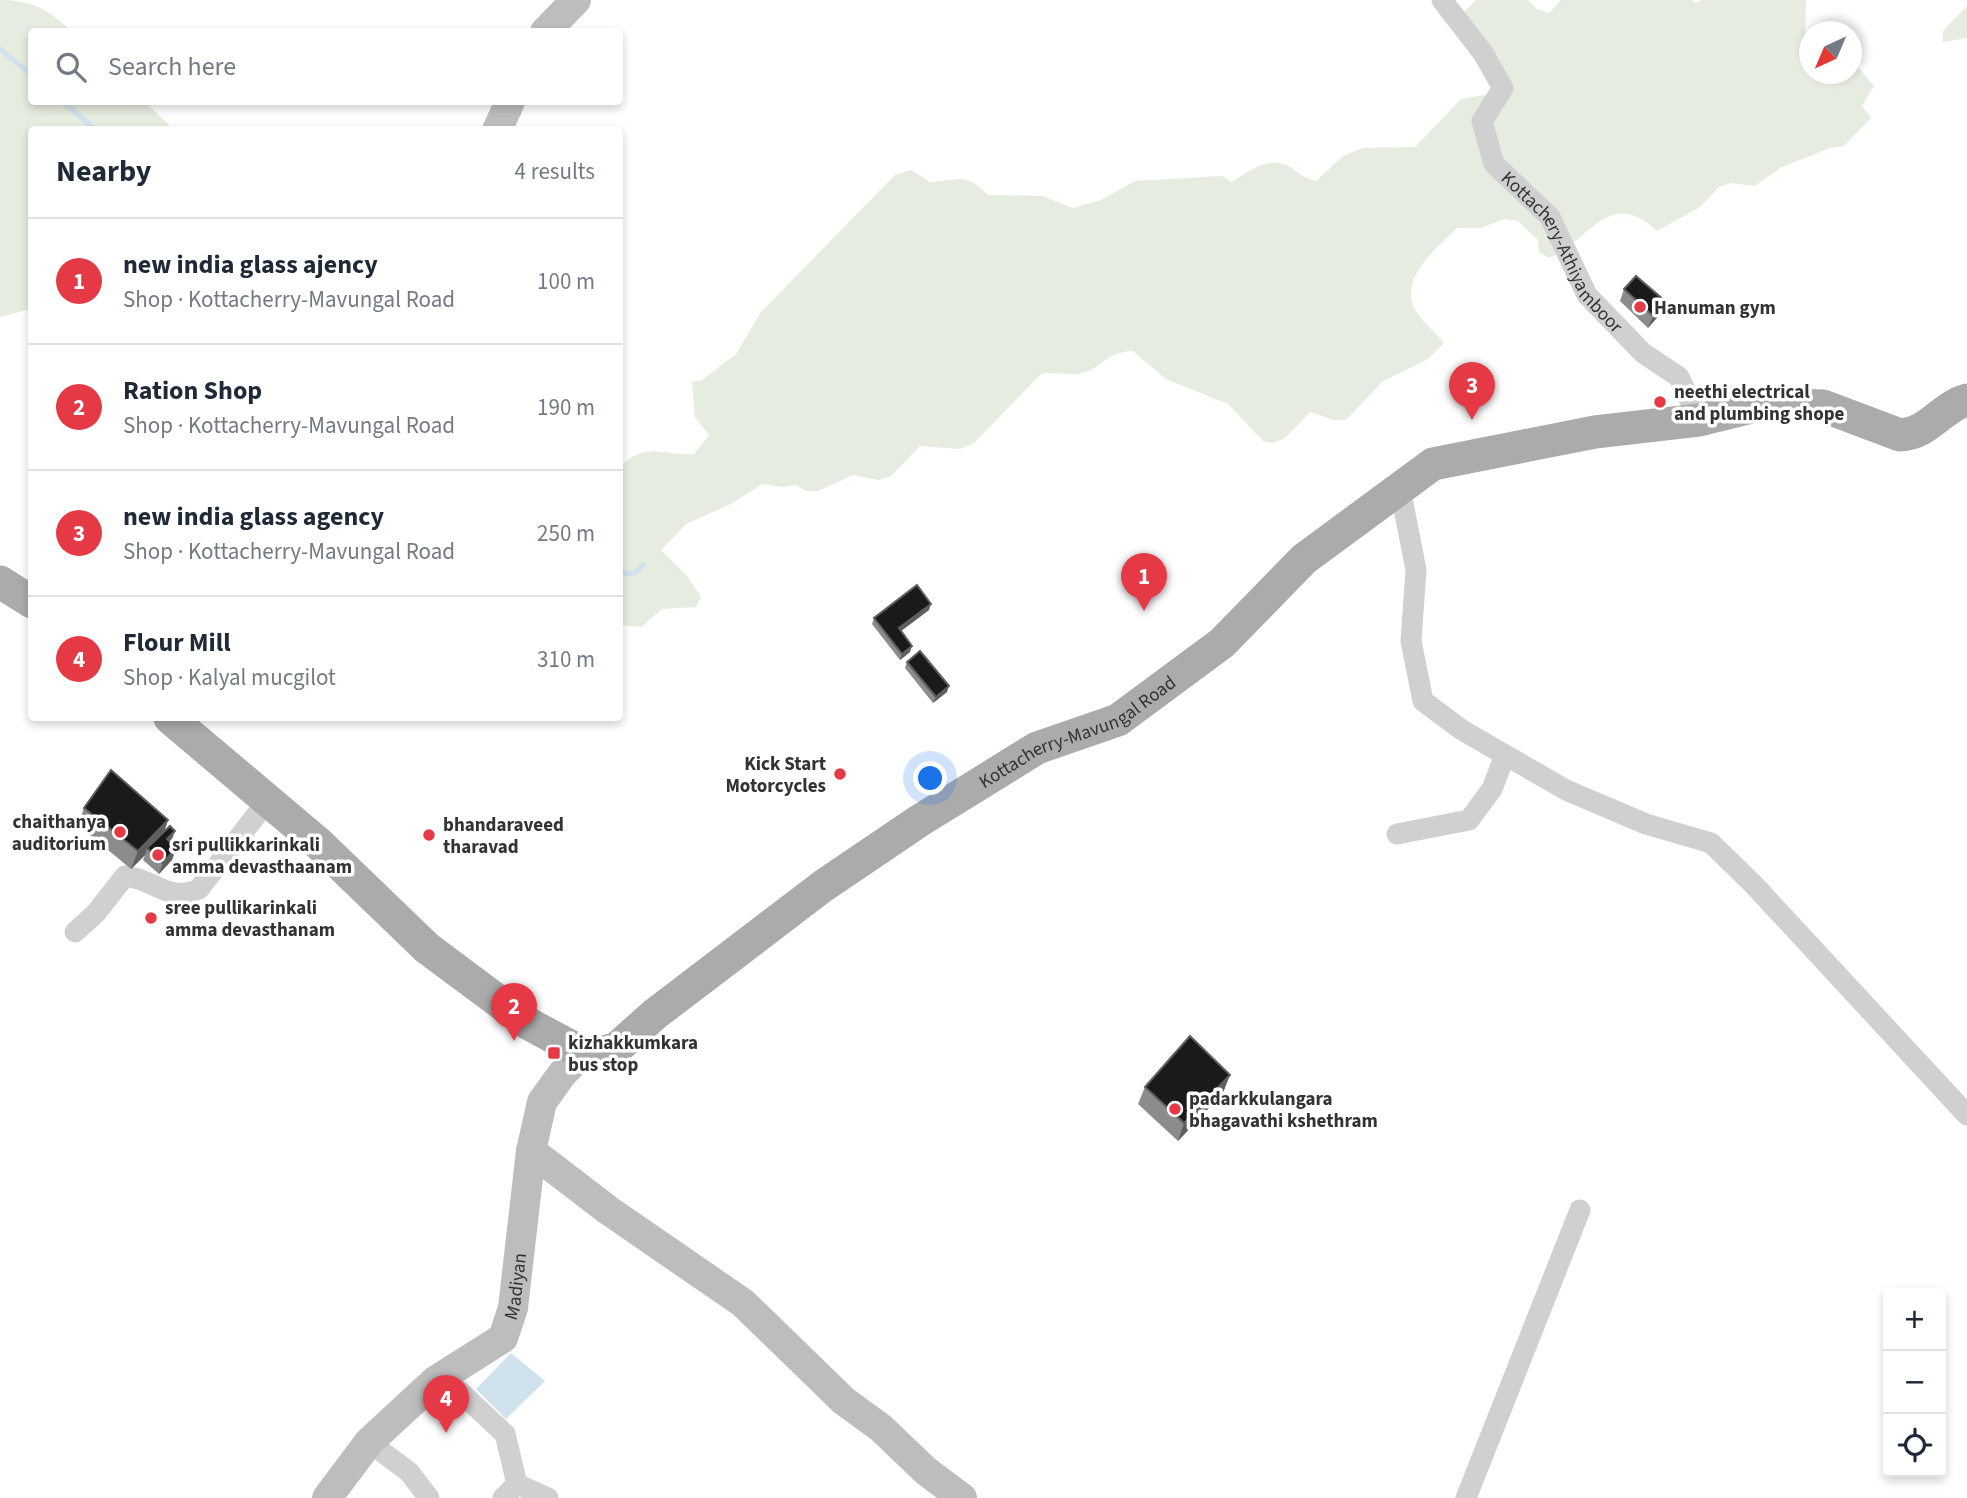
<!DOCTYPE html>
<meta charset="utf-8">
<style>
:root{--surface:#fff;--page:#f2f2f3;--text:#1f2937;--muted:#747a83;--line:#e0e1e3;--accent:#e63946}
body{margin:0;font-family:"Source Sans 3",sans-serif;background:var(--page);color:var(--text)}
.controls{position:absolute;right:21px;bottom:21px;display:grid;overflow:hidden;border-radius:7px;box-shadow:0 4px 10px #0003}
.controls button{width:63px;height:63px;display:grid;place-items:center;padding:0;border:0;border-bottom:2px solid var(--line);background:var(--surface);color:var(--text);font:35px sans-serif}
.compass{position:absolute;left:1799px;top:21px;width:63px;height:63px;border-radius:50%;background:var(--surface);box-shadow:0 4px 10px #0003;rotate:224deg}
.you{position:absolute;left:931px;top:779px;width:24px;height:24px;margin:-18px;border:5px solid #fff;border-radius:50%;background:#1a73e8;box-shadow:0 0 0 10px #1a73e833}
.badge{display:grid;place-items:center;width:46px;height:46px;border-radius:50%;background:var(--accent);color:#fff;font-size:23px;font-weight:700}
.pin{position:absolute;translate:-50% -58px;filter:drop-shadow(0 2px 4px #0008)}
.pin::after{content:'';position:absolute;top:37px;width:24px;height:21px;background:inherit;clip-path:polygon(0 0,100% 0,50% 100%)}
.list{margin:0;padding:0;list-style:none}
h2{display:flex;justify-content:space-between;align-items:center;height:91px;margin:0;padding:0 28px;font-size:30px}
h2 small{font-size:23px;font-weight:400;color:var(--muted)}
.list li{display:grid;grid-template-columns:46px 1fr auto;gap:21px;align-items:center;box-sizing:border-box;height:126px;padding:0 28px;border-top:2px solid var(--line)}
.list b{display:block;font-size:26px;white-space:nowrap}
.list p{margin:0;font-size:23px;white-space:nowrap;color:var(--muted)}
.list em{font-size:23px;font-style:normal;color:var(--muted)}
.icon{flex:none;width:38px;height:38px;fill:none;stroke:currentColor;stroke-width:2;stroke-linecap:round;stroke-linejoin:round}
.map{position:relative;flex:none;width:1967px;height:1498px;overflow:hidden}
.search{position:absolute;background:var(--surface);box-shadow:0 4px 10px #0003;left:28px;top:28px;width:595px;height:77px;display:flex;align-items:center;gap:18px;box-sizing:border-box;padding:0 24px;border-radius:7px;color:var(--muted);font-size:26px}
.panel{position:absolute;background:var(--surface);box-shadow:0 4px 10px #0003;left:28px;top:126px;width:595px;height:595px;border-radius:7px}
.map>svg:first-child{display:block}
.green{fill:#e6ecdf}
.water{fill:#cfe2ee}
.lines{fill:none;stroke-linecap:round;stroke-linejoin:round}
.stream{stroke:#cfe2ee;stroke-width:5}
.street{stroke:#d0d0d0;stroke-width:21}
.secondary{stroke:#bdbdbd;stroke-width:30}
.primary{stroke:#ababab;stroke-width:33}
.wall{fill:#8c8c8c}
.shaded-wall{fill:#5f5f5f}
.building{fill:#1a1a1a;stroke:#5f5f5f;stroke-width:2}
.poi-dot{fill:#e63946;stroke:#fff;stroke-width:2.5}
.labels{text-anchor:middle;stroke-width:7;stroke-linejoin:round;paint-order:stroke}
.street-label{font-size:19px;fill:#333;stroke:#fff}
.poi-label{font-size:19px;font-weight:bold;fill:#333;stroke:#fff;text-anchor:start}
</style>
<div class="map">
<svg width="1967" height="1498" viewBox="0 0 1967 1498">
<rect width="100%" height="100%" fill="#fff"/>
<g class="green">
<path d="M0 0C32 0 48 9 71 31L32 32V102H145L173 129 32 130 31 309 0 317Z"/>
<path d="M1476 0H1528L1537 9 1549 13 1561 0H1692L1696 3 1702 0H1806L1805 37 1809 42 1810 74H1852V60L1874 86 1862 106 1871 118 1844 146 1830 148 1780 168 1755 186 1731 183 1719 187 1700 207 1657 231C1610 186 1590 240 1549 258L1539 252 1538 240 1518 221 1504 219 1481 228H1457C1437 248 1394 281 1418 314 1425 325 1436 332 1444 343L1428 359 1383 381 1346 420H1334L1310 412 1285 438 1273 443 1263 441 1228 404 1166 379 1133 351C1105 352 1102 369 1082 373 1071 376 1055 372 1042 373L974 443 960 449 920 446 891 476 879 480 853 475 818 491H806L796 485 782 487 762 484 731 504 686 524 661 550 687 576 701 597 696 607 662 609 641 627 620 625V467C645 441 664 456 694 454L709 435 695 417 692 382 702 380 736 354 761 312 895 175 911 170 930 182C960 181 964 171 988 195L1042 196 1073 208 1101 200 1135 181 1222 176 1232 182C1248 172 1267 157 1286 165 1298 170 1297 176 1316 181L1343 156 1363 148 1415 147 1461 99 1485 95 1499 85 1456 20Z"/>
<polygon points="1967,6 1967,38 1943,42 1943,31"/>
</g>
<polygon class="water" points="511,1353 545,1381 506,1419 476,1389"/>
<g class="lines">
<g class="stream">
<polyline points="0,49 32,75"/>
<polyline points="63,102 96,130"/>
<path d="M620 571C629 577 636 573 643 565"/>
</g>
<g class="street">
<path id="s1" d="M1442 0 1483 53 1503 88 1482 121 1494 164 1550 217 1587 295 1643 353 1679 377 1699 420"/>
<polyline points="1400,488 1416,570 1411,641 1423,701 1462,730 1566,790 1646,824 1711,843 1754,885 1967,1115"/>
<polyline points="1397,834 1469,820 1492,789 1505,755"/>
<path d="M75 932 96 913 125 876C155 879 168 903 199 889L268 800"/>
<polyline points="435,1381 458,1390 505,1434 517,1484"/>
<polyline points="369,1442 409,1472 429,1498"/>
<polyline points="503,1498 517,1484 548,1498"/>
<polyline points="1466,1498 1580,1210"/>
</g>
<g class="secondary">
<polyline points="545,32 576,0"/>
<polyline points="497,130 510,102"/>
<polyline points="531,1151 608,1210 743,1303 844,1401 881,1428 926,1471 962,1498"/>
<path id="s2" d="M327 1498 369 1442 435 1381 503 1338 513 1308 531 1151 542 1102 562 1074 583 1053"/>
</g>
<g class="primary">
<polyline points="0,582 32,602"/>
<path id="s3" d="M170 718 317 842 427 948 529 1024 583 1053H602L617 1048 655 1014 823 886 919 821 1037 748 1118 720 1222 643 1304 559 1433 464 1595 432 1699 420 1764 404 1823 406 1900 435C1929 434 1941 407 1967 400"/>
</g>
</g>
<g class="wall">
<polygon points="1624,289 1665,301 1661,313 1648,328 1620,301"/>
<polygon points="929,610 901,631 910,652 900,660 872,624 874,618"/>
<polygon points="907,662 947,692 933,703 905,668"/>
<polygon points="84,808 168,820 164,832 176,848 172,860 159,874 143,860 145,855 131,869 78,825"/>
<polygon points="1145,1087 1223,1093 1178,1141 1138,1104"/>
</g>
<g class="shaded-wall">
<polygon points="1665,301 1661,313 1648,328 1653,316"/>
<polygon points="931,604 929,610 897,634 899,628"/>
<polygon points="912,646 910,652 900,660 902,654"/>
<polygon points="949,686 947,692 933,703 936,697"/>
<polygon points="168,820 162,838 147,848 145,855 131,869 138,851"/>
<polygon points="175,831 171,842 167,839"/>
<polygon points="176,848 172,860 159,874 163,863"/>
<polygon points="1230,1075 1223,1093 1178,1141 1184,1123"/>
</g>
<g class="building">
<polygon points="1636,276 1665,301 1653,316 1624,289"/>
<polygon points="917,585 931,604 899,628 912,646 902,654 874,618"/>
<polygon points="920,651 949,686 936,697 907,662"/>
<polygon points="111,770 168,820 138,851 84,808"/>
<polygon points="170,826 175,831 167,839 176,848 163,863 147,848"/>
<polygon points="1190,1036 1230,1075 1184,1123 1145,1087"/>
</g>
<g class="poi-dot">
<circle cx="1640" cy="307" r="7"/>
<circle cx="1660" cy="402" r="7"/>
<circle cx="840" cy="774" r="7"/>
<circle cx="120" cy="832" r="7"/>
<circle cx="429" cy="835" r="7"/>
<circle cx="158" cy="855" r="7"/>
<circle cx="151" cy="918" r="7"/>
<rect x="547" y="1046" width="14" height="14" rx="3.5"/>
<circle cx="1175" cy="1109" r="7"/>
</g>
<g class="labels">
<g class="street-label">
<text dy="7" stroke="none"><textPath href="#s1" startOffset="304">Kottachery-Athiyamboor</textPath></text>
<text dy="7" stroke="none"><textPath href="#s3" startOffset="1129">Kottacherry-Mavungal Road</textPath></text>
<text dy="7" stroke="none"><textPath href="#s2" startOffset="294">Madiyan</textPath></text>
</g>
<g class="poi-label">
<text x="1654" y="314">Hanuman gym</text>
<text x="1674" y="398">neethi electrical<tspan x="1674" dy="22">and plumbing shope</tspan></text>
<text x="826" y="770" text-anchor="end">Kick Start<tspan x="826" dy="22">Motorcycles</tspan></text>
<text x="106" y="828" text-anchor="end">chaithanya<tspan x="106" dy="22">auditorium</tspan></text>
<text x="443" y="831">bhandaraveed<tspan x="443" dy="22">tharavad</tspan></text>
<text x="172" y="851">sri pullikkarinkali<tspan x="172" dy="22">amma devasthaanam</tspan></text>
<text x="165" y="914">sree pullikarinkali<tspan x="165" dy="22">amma devasthanam</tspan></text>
<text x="568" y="1049">kizhakkumkara<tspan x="568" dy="22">bus stop</tspan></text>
<text x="1189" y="1105">padarkkulangara<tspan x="1189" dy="22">bhagavathi kshethram</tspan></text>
</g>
</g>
</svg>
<div class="controls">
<button>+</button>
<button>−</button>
<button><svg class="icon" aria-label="locate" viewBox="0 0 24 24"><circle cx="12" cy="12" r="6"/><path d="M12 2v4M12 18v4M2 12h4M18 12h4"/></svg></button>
</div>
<svg class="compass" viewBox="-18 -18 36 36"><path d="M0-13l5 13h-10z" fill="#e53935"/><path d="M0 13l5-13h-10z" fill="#747a83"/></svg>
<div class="you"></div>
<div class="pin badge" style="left:1144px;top:611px">1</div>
<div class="pin badge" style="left:514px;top:1041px">2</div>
<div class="pin badge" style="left:1472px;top:420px">3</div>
<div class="pin badge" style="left:446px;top:1433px">4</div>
<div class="search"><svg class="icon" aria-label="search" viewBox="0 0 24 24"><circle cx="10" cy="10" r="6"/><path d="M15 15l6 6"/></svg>Search here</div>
<section class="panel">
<h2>Nearby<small>4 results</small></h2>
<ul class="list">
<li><span class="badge">1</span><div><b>new india glass ajency</b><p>Shop · Kottacherry-Mavungal Road</p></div><em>100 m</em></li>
<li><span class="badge">2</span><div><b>Ration Shop</b><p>Shop · Kottacherry-Mavungal Road</p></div><em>190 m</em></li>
<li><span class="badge">3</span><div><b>new india glass agency</b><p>Shop · Kottacherry-Mavungal Road</p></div><em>250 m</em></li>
<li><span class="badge">4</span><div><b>Flour Mill</b><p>Shop · Kalyal mucgilot</p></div><em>310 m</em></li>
</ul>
</section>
</div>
